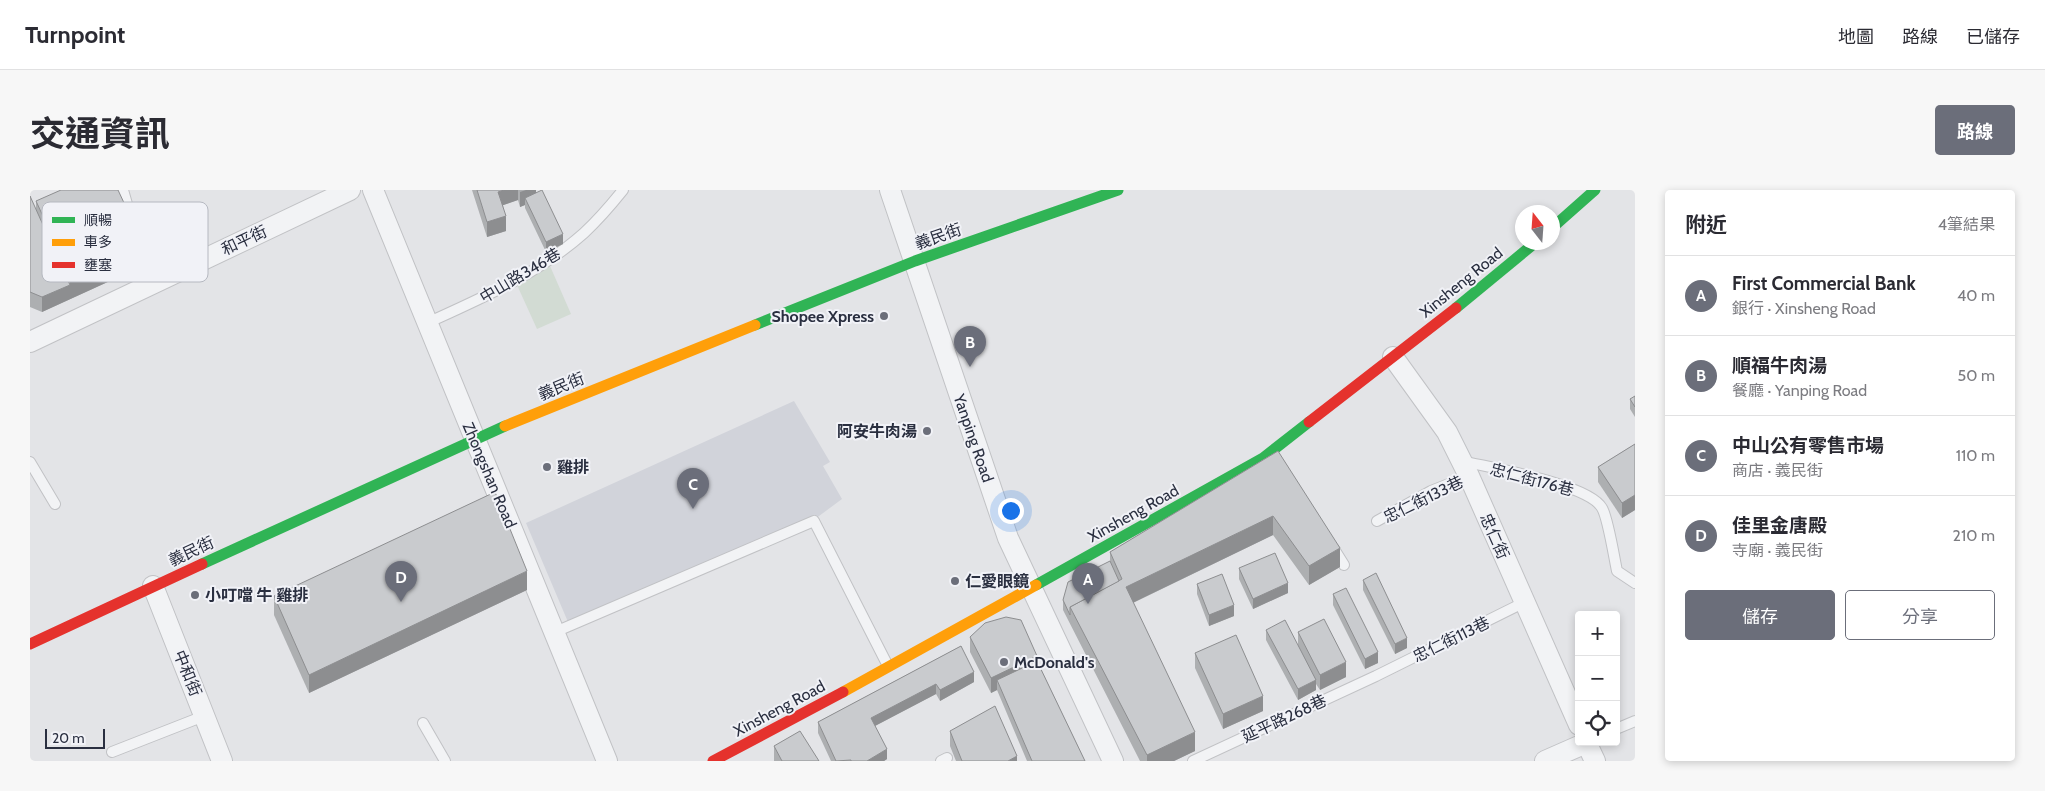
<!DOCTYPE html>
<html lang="zh-TW">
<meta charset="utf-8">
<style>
:root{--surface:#fff;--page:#f7f7f7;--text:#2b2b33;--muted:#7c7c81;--line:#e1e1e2;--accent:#6b6e7a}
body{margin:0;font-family:Cabin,"Noto Sans TC",sans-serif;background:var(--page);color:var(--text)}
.controls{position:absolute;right:15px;bottom:15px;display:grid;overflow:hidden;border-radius:5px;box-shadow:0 2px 8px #0003}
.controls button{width:45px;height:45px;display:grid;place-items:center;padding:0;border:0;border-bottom:1px solid var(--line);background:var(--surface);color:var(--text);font:25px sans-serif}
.compass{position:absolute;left:1485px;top:15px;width:45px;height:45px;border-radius:50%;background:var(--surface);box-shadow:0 2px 8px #0003;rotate:343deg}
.scale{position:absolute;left:15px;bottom:12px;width:60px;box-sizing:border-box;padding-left:5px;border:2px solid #2a2f40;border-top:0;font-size:14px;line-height:18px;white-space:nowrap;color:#2a2f40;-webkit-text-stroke:4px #f1f2f7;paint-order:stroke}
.you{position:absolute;left:980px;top:320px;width:18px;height:18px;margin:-12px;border:4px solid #fff;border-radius:50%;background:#1a73e8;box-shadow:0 0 0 8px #1a73e833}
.badge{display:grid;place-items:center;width:32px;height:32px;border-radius:50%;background:var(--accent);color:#fff;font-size:16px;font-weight:700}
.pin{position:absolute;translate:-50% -41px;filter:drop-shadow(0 1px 2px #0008)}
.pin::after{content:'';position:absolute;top:26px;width:18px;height:15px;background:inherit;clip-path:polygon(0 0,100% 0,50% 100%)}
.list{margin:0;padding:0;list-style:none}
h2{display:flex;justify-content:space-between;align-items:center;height:65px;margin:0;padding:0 20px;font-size:21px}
h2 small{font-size:16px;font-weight:400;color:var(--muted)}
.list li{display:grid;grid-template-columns:32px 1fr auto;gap:15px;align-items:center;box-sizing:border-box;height:80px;padding:0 20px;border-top:1px solid var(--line)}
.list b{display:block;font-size:19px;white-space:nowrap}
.list p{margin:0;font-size:16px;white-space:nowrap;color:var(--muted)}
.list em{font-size:16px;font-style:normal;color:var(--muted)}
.actions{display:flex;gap:10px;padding:15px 20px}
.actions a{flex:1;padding:11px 0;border:1px solid var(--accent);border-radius:5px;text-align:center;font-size:18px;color:var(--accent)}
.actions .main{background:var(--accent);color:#fff}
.icon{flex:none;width:28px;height:28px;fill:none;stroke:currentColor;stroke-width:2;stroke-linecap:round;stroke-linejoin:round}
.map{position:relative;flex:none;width:1605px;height:571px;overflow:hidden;border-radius:5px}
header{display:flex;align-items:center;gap:30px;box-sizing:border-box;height:70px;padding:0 25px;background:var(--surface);border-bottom:1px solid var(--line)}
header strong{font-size:24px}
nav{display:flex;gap:28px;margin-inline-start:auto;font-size:18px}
.intro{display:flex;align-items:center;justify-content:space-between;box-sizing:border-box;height:120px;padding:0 30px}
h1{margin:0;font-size:35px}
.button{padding:12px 22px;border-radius:5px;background:var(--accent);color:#fff;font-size:18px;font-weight:700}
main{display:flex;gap:30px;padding:0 30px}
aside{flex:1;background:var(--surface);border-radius:5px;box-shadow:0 2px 8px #0003}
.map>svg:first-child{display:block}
.built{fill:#d1d3da}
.green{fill:#d2dbd3}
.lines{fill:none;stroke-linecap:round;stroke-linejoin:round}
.lane-casing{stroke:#c1c2c5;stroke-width:12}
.street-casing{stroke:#c1c2c5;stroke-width:22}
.lane{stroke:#f2f3f5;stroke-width:10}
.street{stroke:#f2f3f5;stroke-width:20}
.fast{stroke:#30b455;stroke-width:11}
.slow{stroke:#ff9f0a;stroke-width:11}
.jam{stroke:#e5322d;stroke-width:11}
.wall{fill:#adafb1}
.shaded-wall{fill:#8d8e90}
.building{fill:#c9cbce;stroke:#8d8e90}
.poi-dot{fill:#6b6e7a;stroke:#f1f2f7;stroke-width:2}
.labels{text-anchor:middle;stroke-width:4;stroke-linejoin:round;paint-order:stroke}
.street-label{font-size:16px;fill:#2a2f40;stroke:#f1f2f7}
.poi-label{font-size:16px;font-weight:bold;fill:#2a2f40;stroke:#f1f2f7;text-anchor:start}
.key{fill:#f1f2f7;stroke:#b5b8c0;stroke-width:1}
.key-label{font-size:14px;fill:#2a2f40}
</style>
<header>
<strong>Turnpoint</strong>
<nav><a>地圖</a><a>路線</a><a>已儲存</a></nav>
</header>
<div class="intro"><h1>交通資訊</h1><a class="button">路線</a></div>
<main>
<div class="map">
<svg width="1605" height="571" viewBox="0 0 1605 571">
<rect width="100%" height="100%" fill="#e3e4e7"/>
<polygon class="built" points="764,211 800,272 793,276 812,309 785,329 538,432 496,333"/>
<polygon class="green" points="520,76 541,124 507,139 487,95"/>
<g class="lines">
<g class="lane-casing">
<g id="lane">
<polyline points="93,0 101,28 133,88"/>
<path d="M397 133C452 108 508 84 554 43 568 30 581 15 593 0"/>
<path d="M1432 271C1461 278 1559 294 1572 318 1578 328 1584 367 1587 381L1605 393"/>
<polyline points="0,272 25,314"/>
<polyline points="1347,331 1401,301 1439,286"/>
<polyline points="1304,359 1314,375"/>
<polyline points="525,442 784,331 858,476"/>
<polyline points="393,533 415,571"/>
<polyline points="1586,539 1605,531"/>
<polyline points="82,562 174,526"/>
<polyline points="911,571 917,568"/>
<polyline points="1163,571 1346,486 1495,412"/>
</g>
</g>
<g class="street-casing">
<g id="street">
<polyline points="343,0 577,571"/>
<polyline points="860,0 978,348 1083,571"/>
<polyline points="0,152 320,0"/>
<polyline points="1363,167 1417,242 1439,286 1549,535"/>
<polyline points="123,396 192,571"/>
<polyline points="1556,552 1565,571"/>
<polyline points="1515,571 1556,553"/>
</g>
</g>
<use href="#lane" class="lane"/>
<use href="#street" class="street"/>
<g class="fast">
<polyline points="1522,38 1565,0"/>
<polyline points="1426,118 1506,52"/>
<polyline points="725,135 885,71 1088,0"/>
<polyline points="172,374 475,236"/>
<polyline points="1006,395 1233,268 1279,232"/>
</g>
<g class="slow">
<polyline points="475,236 725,135"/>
<polyline points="813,502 1006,395"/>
</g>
<g class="jam">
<polyline points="1279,232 1426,118"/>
<polyline points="0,454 172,374"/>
<polyline points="683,571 813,502"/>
</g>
</g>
<g class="wall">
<polygon points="442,0 506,0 506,2 533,54 516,62 495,18 495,15 490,17 488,10 473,15 476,41 457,47"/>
<polygon points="0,6 6,21 6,11 102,55 93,85 12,122 0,117"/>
<polygon points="1605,206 1605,227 1600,219 1600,209"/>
<polygon points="1605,254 1605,320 1592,328 1568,292 1568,277"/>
<polygon points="1248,261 1310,377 1279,395 1243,345 1103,413 1165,561 1144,571 1110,571 1033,420 1033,410 1080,371 1080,362"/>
<polygon points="1209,378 1258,403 1223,419 1209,389"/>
<polygon points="1333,390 1377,458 1365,464 1333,400"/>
<polygon points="1167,394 1204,426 1179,436 1167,404"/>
<polygon points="497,400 279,503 244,425 244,406"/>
<polygon points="1303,404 1348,473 1335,479 1303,415"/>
<polygon points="1236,440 1268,455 1268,442 1316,487 1290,500 1286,494 1286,500 1268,510 1236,450"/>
<polygon points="940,447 1007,471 1055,571 997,571 967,500 961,503 940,462"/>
<polygon points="931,456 944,492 910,511 906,504 845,536 857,569 854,571 801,571 788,543 788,532"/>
<polygon points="1165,463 1233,521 1193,539 1165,478"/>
<polygon points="920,541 987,571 926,571 920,556"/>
<polygon points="744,556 789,571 744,571"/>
</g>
<g class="shaded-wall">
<polygon points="474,0 488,0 488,10 468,17 468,2"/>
<polygon points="496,0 506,0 506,11 495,8 495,15 490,17 490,2"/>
<polygon points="476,26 476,41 457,47 457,32"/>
<polygon points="102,30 102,55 93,85 12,122 12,107 40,95 40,85"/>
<polygon points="533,44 533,54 516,62 516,52"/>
<polygon points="1605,305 1605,320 1592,328 1592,313"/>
<polygon points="1243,326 1243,345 1096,416 1096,397"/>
<polygon points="1310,358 1310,377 1279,395 1279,376"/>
<polygon points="497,381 497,400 279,503 279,485"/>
<polygon points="1258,393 1258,403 1223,419 1223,409"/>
<polygon points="1204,415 1204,426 1179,436 1179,425"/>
<polygon points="1377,448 1377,458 1365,464 1365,454"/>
<polygon points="1348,462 1348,473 1335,479 1335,469"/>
<polygon points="1007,466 1007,481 967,490 967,500 961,503 961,488"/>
<polygon points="1316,472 1316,487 1290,500 1290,485"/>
<polygon points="944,482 944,492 910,511 910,500"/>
<polygon points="1286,490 1286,500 1268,510 1268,499"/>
<polygon points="906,494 906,504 841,538 841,528"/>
<polygon points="1233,506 1233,521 1193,539 1193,524"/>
<polygon points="1165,542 1165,561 1144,571 1117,571 1117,565"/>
<polygon points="857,559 857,569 854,571 837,571"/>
<polygon points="987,566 987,571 978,571"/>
</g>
<g class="building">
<polygon points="31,0 88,0 102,30 93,61 40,85 6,11"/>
<polygon points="447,0 474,0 468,2 476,26 457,32"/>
<polygon points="512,0 533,44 516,52 495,8"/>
<polygon points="0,6 40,95 12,107 0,102"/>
<polygon points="1605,206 1605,217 1600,209"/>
<polygon points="1605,254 1605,305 1592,313 1568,277"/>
<polygon points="1248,261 1310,358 1279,376 1243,326 1096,397 1165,542 1117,565 1040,417 1092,389 1080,362"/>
<polygon points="465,302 497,381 279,485 244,406"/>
<polygon points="1245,363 1258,393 1223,409 1209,378"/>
<polygon points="1080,371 1089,391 1040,417 1040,425 1033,410 1038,392"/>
<polygon points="1346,383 1377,448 1365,454 1333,390"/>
<polygon points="1192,384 1204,415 1179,425 1167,394"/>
<polygon points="1316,398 1348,462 1335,469 1303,404"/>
<polygon points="976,427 991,430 1007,466 961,488 940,447 955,433"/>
<polygon points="1294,429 1316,472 1290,485 1268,442"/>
<polygon points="1255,430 1286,490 1268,499 1236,440"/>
<polygon points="1206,445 1233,506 1193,524 1165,463"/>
<polygon points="931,456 944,482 910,500 906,494 841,528 857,559 837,571 821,571 821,570 806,571 788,532"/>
<polygon points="1007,471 1055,571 1002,571 967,490"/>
<polygon points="965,516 987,566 978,571 932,571 920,541"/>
<polygon points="770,541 789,571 752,571 744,556"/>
</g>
<g class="poi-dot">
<circle cx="854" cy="126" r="5"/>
<circle cx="897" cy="241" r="5"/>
<circle cx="517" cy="277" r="5"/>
<circle cx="925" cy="391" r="5"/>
<circle cx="165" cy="405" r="5"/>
<circle cx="974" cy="472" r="5"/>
</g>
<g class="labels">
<g class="street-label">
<text transform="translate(908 46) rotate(-19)" y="6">義民街</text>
<text transform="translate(214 50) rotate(-25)" y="6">和平街</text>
<text transform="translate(490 85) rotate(-31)" y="6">中山路346巷</text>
<text transform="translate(1431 92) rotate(-39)" y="6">Xinsheng Road</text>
<text transform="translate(531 196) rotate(-22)" y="6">義民街</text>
<text transform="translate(944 248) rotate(71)" y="6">Yanping Road</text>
<text transform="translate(460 285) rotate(67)" y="6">Zhongshan Road</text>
<text transform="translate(1502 289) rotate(15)" y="6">忠仁街176巷</text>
<text transform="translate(1393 309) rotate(-26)" y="6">忠仁街133巷</text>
<text transform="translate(1103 323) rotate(-29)" y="6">Xinsheng Road</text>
<text transform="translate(1465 346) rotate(66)" y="6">忠仁街</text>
<text transform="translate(161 361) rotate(-25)" y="6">義民街</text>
<text transform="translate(1421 449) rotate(-26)" y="6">忠仁街113巷</text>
<text transform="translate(158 483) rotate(68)" y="6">中和街</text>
<text transform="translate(749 518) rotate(-28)" y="6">Xinsheng Road</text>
<text transform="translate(1254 528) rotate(-25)" y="6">延平路268巷</text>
</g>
<g class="poi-label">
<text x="844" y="132" text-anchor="end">Shopee Xpress</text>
<text x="887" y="247" text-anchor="end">阿安牛肉湯</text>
<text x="527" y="283">雞排</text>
<text x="935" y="397">仁愛眼鏡</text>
<text x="175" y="411">小叮噹 牛 雞排</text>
<text x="984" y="478">McDonald's</text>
</g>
</g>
<rect x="12" y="12" width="166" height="80" rx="8" class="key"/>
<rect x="22" y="27" width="23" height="6" fill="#30b455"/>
<rect x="22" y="49" width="23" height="7" fill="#ff9f0a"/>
<rect x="22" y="72" width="23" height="6" fill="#e5322d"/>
<g class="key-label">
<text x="54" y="35">順暢</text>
<text x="54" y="57">車多</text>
<text x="54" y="80">壅塞</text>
</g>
</svg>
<div class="controls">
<button>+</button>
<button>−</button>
<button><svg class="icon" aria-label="locate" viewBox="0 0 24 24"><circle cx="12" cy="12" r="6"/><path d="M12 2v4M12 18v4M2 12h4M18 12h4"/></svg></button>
</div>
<svg class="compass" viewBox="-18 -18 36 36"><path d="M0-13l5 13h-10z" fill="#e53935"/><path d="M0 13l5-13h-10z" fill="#7c7c81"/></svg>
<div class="scale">20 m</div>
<div class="you"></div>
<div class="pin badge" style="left:1058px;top:414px">A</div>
<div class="pin badge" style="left:940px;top:177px">B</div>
<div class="pin badge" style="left:663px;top:319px">C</div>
<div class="pin badge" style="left:371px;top:412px">D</div>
</div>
<aside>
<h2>附近<small>4筆結果</small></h2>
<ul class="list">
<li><span class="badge">A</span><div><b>First Commercial Bank</b><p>銀行 · Xinsheng Road</p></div><em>40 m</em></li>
<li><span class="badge">B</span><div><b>順福牛肉湯</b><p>餐廳 · Yanping Road</p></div><em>50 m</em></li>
<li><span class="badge">C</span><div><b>中山公有零售市場</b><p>商店 · 義民街</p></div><em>110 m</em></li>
<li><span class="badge">D</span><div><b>佳里金唐殿</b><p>寺廟 · 義民街</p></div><em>210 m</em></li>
</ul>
<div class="actions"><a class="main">儲存</a><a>分享</a></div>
</aside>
</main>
